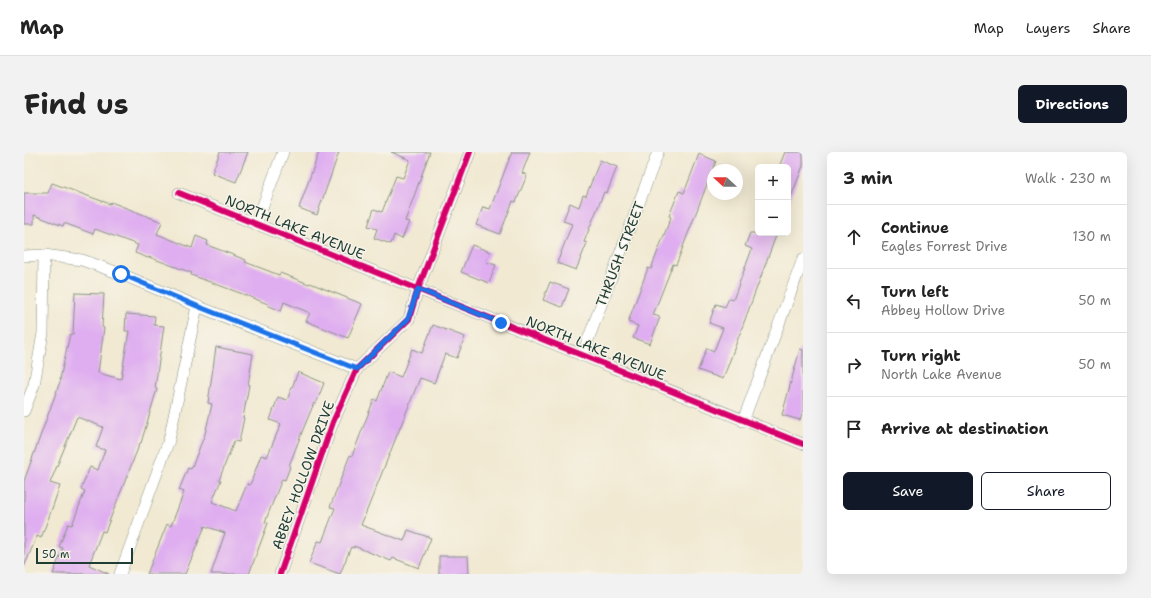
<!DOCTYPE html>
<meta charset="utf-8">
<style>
:root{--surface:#fff;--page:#f2f2f2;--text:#222;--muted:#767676;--line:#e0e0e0;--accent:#111827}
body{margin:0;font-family:"Shantell Sans",sans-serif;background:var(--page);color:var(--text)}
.controls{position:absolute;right:12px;top:12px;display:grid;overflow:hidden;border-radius:6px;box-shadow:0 4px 16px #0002}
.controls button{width:36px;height:36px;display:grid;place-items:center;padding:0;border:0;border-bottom:1px solid var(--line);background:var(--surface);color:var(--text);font:20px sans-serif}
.compass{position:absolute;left:683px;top:12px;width:36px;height:36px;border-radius:50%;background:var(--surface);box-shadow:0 4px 16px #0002;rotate:291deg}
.scale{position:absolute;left:12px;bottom:10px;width:97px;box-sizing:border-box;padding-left:4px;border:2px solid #1f3d34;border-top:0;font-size:11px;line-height:14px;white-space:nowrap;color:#1f3d34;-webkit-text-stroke:3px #f7f3e8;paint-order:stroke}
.stop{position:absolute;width:12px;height:12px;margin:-9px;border:3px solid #1a73e8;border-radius:50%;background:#fff}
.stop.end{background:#1a73e8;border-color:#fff;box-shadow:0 1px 4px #0008}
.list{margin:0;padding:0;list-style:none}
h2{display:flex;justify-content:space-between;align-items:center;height:52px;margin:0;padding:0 16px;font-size:17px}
h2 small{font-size:13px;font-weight:400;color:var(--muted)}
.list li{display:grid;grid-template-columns:26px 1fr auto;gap:12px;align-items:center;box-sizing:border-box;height:64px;padding:0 16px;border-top:1px solid var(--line)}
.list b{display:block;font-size:15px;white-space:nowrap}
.list p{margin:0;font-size:13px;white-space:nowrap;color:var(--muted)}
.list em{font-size:13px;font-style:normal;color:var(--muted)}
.actions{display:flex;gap:8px;padding:12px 16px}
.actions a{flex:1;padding:9px 0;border:1px solid var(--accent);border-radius:6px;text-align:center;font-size:14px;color:var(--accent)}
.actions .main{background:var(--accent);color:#fff}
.icon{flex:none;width:22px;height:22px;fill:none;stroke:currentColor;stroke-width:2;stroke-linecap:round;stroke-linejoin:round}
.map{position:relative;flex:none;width:779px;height:422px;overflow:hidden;border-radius:6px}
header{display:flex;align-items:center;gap:24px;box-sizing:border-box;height:56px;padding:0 20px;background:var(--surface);border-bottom:1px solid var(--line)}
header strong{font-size:19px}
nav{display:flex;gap:22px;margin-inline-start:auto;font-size:14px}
.intro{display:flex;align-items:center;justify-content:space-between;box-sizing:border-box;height:96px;padding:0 24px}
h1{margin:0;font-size:28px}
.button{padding:10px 18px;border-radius:6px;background:var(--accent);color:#fff;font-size:14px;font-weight:700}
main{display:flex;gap:24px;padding:0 24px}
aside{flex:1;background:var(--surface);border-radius:6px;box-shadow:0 4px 16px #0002}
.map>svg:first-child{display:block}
.building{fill:#dfaef0}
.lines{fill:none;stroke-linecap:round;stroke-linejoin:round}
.minor-casing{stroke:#889383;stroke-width:12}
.minor{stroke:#fff;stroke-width:11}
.cycleway-casing{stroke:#f7f3e8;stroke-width:8}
.cycleway{stroke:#d6006c;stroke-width:6}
.route{stroke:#1a73e8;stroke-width:5}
.labels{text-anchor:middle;stroke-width:3;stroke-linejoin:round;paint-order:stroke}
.street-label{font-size:14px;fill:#1f3d34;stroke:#f7f3e8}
</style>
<header>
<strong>Map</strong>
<nav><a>Map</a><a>Layers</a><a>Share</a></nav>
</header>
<div class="intro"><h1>Find us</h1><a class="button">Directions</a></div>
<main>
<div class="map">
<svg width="779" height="422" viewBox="0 0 779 422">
<rect width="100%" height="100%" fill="#f7f3e8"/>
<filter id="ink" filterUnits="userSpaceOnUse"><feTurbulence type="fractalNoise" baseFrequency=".025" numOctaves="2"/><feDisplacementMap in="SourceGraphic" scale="8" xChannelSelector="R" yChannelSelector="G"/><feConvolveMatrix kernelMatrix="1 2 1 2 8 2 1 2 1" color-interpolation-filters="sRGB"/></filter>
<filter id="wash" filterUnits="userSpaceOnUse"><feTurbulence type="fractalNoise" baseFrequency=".012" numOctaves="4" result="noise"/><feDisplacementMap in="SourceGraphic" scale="16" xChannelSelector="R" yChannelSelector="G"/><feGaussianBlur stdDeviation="0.9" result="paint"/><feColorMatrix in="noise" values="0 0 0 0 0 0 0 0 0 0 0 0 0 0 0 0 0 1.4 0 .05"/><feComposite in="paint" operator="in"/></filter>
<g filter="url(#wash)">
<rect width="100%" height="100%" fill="#f1e9d2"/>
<g id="blocks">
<g class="building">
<polygon points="196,0 224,0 212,30 188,21"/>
<polygon points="295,0 315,0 293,63 275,56"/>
<polygon points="367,0 406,0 381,69 385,70 378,87 370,83 367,92 350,86 353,77 344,74 350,57 358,60 372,24 379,26 386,8"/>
<polygon points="488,0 506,0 498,21 503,23 492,50 489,49 476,82 452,73 459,55 466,57"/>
<polygon points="761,0 779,0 779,14 765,50 764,15 755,15"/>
<polygon points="675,2 692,9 652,113 649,112 629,163 636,165 626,192 609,186 614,174 604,170 624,116 627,117 647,65 645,64 655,39 660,41"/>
<polygon points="576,8 593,15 583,41 580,40 560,90 563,91 552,118 533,111 548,72 539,69 546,51 555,55 559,43 562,44"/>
<polygon points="28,31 86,52 87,50 138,70 133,82 168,96 172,84 184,89 183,93 222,108 221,110 255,123 256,121 285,132 286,131 338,152 324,186 282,169 286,161 260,150 257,159 243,153 244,152 216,141 167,123 168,121 125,105 124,106 111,101 114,93 71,77 69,82 40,71 39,74 10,63 10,72 0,72 0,41 24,41"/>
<polygon points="726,81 753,81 699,227 674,218 683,196 690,199 699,176 685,171 692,152 701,155 705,146 709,148 728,97 721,94"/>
<polygon points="448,93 466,100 462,110 472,113 465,131 437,120"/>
<polygon points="526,130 545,137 538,155 519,148"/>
<polygon points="51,141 80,142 78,175 80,176 74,221 97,227 105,179 101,179 102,162 131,164 130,173 140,174 131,236 133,237 117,291 116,291 81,380 78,379 65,413 85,422 29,422 39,396 35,395 44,372 48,373 61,339 57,337 66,315 74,318 81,298 72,295 79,275 53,265 26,331 36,334 26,362 17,386 13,384 0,415 0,329 37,227 36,227 46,182 49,182"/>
<polygon points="409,173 441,185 433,206 421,202 410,231 396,226 337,373 380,389 384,378 407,386 395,416 369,406 367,409 330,394 330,396 327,395 316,422 285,411 294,389 298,390 311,356 306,355 326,303 328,304 350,247 353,249 364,220 377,225 388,197 398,201"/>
<polygon points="192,195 229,202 224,233 225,233 219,266 220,266 215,290 210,289 195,328 197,328 188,350 212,359 223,332 226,333 237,303 243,305 257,272 246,268 254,245 263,248 274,220 300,231 292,252 290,251 278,280 265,314 266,315 261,328 258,327 241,370 244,371 225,422 187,422 201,381 181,374 161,422 123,422 143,372 147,374 160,340 155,338 164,316 167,317 181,282 188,252 184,251"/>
<polygon points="776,197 779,198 779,258 776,268 758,263"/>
<polygon points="415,404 444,404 445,422 415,422"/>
</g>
</g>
</g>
<g filter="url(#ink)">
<use href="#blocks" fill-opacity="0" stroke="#889383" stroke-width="1"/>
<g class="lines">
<g class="minor-casing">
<g id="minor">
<polyline points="155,41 779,292"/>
<polyline points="232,72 259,0"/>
<polyline points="0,104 20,103 58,108 97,122 173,154 333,217"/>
<polyline points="558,204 634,0"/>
<polyline points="0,259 10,233 19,181 20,103"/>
<polyline points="719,269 779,107"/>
<polyline points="96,422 145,288 173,154"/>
<polyline points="256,422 309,270 333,217 385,167 394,137 446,0"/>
</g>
</g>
<use href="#minor" class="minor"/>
<g class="cycleway-casing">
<g id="cycleway">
<polyline points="155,41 779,292"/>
<polyline points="256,422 309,270 333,217 385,167 394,137 446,0"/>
</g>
</g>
<use href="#cycleway" class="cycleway"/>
</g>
</g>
<g class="lines" filter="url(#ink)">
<polyline class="route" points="97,122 173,154 333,217 384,167 394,137 477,171"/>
</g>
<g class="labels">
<g class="street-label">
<text transform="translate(271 75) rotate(22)" y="5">NORTH LAKE AVENUE</text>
<text transform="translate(596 102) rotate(-69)" y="5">THRUSH STREET</text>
<text transform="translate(572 196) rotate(22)" y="5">NORTH LAKE AVENUE</text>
<text transform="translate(279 323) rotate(-70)" y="5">ABBEY HOLLOW DRIVE</text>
</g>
</g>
</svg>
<div class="controls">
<button>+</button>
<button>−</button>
</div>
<svg class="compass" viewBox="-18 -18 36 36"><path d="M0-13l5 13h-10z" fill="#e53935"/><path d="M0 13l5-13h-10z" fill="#767676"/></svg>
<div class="scale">50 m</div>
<div class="stop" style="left:97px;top:122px"></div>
<div class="stop end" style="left:477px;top:171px"></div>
</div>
<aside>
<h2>3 min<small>Walk · 230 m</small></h2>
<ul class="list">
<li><svg class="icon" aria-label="ahead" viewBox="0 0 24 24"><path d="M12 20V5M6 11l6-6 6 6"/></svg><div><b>Continue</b><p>Eagles Forrest Drive</p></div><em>130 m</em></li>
<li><svg class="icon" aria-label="left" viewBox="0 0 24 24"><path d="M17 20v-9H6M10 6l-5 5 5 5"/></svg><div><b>Turn left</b><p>Abbey Hollow Drive</p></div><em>50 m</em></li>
<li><svg class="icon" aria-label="right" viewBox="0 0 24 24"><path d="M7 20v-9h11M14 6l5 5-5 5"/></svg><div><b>Turn right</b><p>North Lake Avenue</p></div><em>50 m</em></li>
<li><svg class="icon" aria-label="arrive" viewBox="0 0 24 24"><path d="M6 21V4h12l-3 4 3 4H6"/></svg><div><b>Arrive at destination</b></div></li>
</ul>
<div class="actions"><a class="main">Save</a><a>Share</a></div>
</aside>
</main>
